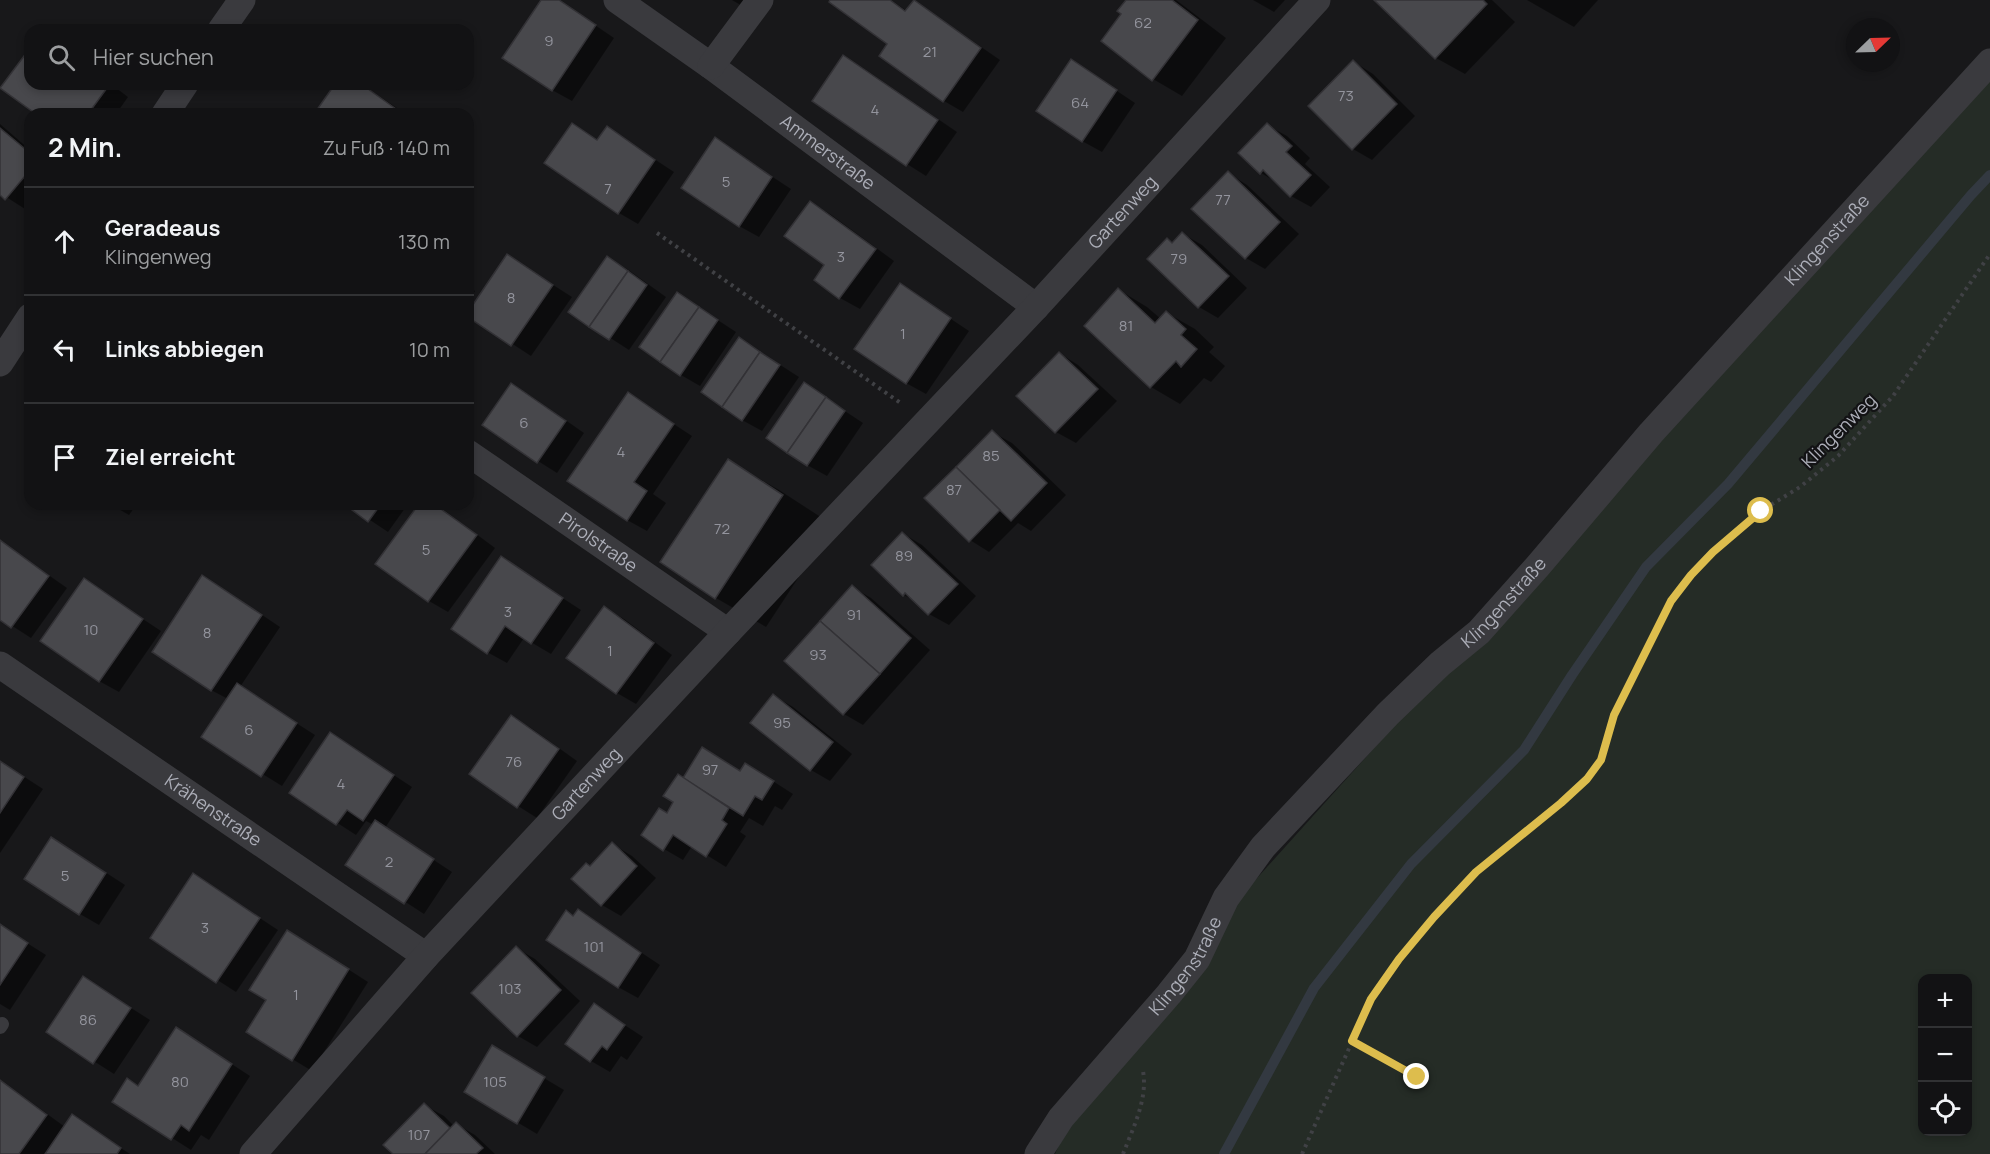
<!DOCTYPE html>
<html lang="de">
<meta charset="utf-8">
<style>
:root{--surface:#121214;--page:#1b1b1d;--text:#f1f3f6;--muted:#9c9ea0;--line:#313234}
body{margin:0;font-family:Manrope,sans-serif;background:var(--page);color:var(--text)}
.controls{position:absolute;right:18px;bottom:18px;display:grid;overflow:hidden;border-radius:12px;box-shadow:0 3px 9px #0003}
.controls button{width:54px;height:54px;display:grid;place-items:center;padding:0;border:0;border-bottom:2px solid var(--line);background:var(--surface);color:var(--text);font:30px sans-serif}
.compass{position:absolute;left:1846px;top:18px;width:54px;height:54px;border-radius:50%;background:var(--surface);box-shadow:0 3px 9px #0003;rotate:67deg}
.stop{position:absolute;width:18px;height:18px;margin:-14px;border:4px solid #ddbd4d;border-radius:50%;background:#fff}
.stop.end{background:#ddbd4d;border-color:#fff;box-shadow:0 2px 6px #0008}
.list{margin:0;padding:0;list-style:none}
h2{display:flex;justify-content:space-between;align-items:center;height:78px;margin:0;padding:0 24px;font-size:26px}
h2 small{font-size:20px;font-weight:400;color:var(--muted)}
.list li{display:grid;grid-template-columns:39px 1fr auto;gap:18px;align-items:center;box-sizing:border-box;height:108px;padding:0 24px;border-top:2px solid var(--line)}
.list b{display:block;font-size:22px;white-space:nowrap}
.list p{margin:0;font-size:20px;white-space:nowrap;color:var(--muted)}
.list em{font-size:20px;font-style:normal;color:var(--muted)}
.icon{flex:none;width:33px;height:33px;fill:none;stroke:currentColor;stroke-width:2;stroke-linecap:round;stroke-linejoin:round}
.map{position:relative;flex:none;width:1990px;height:1154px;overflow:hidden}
.search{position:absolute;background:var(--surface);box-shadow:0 3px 9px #0003;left:24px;top:24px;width:450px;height:66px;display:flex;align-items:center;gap:15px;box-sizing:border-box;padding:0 21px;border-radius:18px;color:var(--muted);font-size:22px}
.panel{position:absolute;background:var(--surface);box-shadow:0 3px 9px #0003;left:24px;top:108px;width:450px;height:402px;border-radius:18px}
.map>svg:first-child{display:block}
.green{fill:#252c26;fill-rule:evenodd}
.shadow{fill:#0007}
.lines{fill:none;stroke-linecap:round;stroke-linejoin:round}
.stream{stroke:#333941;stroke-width:10}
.building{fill:#48484c;stroke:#333236;stroke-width:1.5}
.path{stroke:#404145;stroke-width:4;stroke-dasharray:3 4.5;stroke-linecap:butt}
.lane{stroke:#3a3a3e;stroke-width:14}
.street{stroke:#3a3a3e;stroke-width:27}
.route{stroke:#ddbd4d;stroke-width:8}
.labels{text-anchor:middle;stroke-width:4.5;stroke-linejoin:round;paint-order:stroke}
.number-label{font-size:15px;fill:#93949d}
.street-label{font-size:18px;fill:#acaeb8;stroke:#131315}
</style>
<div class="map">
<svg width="1990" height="1154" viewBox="0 0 1990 1154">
<rect width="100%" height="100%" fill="#18181a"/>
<path class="green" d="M1990 64V1154H1055L1068 1124 1159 987ZM1922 978H1968V1132H1922Z"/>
<g class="shadow">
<polygon points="543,0 558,0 614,38 572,101 552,90"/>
<polygon points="732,0 749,0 744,7"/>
<polygon points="832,0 891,0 907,11 913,1 932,13 1000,60 963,112 944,101 890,43"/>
<polygon points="1127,0 1176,0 1226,38 1182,96 1153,79 1103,41 1123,14"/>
<polygon points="1253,0 1285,0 1274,12"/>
<polygon points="1376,0 1492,0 1515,22 1465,74 1436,58"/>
<polygon points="1527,0 1598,0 1574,27"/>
<polygon points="30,50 30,84 111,84 128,97 116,114 38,114 2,88"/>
<polygon points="844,57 863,68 957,132 926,176 907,164 814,101"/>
<polygon points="1072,61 1135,103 1102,152 1082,141"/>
<polygon points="1354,62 1373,74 1415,116 1372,160 1353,149"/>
<polygon points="337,84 361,84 406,114 316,114"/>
<polygon points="0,124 30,150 30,204 25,209 0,193"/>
<polygon points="572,125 598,141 607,128 674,172 638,224 619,213"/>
<polygon points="1267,125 1287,136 1310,158 1305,164 1330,187 1311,207 1291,196 1278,183 1261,173"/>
<polygon points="715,139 791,189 759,237 739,226"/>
<polygon points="1228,173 1247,185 1299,234 1265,269 1246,258"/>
<polygon points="811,203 830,214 894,261 860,309 840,298 816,280 826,265"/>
<polygon points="1183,234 1202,245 1247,288 1218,318 1199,307 1167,240 1173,244"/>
<polygon points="508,256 572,297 531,356 468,315"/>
<polygon points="607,258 627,269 666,297 629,350 570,312"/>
<polygon points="900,285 969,331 926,394 906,383"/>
<polygon points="468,286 475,291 468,302"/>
<polygon points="1119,290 1147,307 1161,319 1167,313 1195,329 1214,347 1209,352 1225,366 1211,382 1204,378 1180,404 1151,387 1086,326"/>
<polygon points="678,294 736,332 700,386 681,375"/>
<polygon points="740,339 799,377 762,431 742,420"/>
<polygon points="1059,353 1078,365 1117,401 1076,443 1056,432 1018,396"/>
<polygon points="804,384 863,423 827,476 807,465"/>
<polygon points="512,385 531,396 584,433 557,473 538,461"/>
<polygon points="628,394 692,436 653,494 666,503 647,531 627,520"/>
<polygon points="992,432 1012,443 1066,495 1031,531 1018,523 989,552 970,540"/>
<polygon points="728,461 779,490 833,525 766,627 716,598 662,562"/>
<polygon points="110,504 137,504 129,515"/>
<polygon points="346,504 408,504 388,532"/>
<polygon points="421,504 434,504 444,510 495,548 448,612 429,601"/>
<polygon points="902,533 922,545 976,596 949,625 929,614 918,603 904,595"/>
<polygon points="0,541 67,588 31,638 0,618"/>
<polygon points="501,558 581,610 551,654 524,638 507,663 487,652"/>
<polygon points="84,580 161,631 119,692 99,681"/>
<polygon points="852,587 871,598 930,650 863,725 844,714"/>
<polygon points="222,588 280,627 240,687 315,735 282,786 203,737 228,699 211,690"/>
<polygon points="604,608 624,619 672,655 636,704 617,693 568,658"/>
<polygon points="774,696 793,707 852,754 830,781 811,770"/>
<polygon points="511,717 531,728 577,761 537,818 518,806"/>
<polygon points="331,734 412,787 385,828 452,872 424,914 347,864 374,825 366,821 356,835 291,793"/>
<polygon points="0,761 43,789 0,853"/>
<polygon points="741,772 765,776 793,794 782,810 775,806 763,826 749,818 740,832 746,836 726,867 692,846 683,860 664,849 667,814 684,780"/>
<polygon points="612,844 632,856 656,878 621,916 602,905 591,868"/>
<polygon points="71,850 125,885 99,925 80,914"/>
<polygon points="194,875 278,930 236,992 152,938"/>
<polygon points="574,917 597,923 660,965 638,998 618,987"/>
<polygon points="0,926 46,955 10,1010 0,1004"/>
<polygon points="307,943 368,982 312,1071 248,1032"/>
<polygon points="516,948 535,959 580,1001 537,1047 518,1036"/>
<polygon points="84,978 150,1020 114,1074 48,1032"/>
<polygon points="594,1005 643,1037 627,1060 621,1056 610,1072 591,1061"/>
<polygon points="195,1040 250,1076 209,1140 201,1135 191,1150 114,1101 139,1087"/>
<polygon points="512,1059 564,1090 537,1134 466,1092"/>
<polygon points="0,1082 17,1092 65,1127 72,1116 130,1154 0,1154"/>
<polygon points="424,1105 444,1116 454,1126 456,1124 475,1135 495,1154 395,1154"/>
</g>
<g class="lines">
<polyline class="stream" points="1224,1154 1314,988 1411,864 1524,750 1572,675 1646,567 1728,484 1971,195 1990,175"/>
</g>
<g class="building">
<polygon points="541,0 559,0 596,25 552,91 502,58"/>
<polygon points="830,0 890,0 905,11 914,0 981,48 943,102 879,56 887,44 829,2"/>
<polygon points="1126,0 1172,0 1198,20 1152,81 1101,41 1121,14 1117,11"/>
<polygon points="1374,0 1483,0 1487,4 1435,59"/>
<polygon points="30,48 30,84 110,84 88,114 36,114 0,88"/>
<polygon points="843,55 938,120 906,166 812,101"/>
<polygon points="1071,59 1117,90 1082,142 1036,111"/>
<polygon points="1353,60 1397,104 1352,150 1308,106"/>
<polygon points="335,84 361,84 403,114 314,114"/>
<polygon points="572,123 597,140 607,126 655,160 618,214 544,163"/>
<polygon points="1267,123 1292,146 1286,152 1311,175 1290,197 1263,170 1260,174 1238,153"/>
<polygon points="0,128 30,153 30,170 5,200 0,195"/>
<polygon points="715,137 772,177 739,227 681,188"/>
<polygon points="1228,171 1280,222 1245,259 1191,209"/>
<polygon points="810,201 876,249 839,299 814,280 824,265 784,236"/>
<polygon points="1182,232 1229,276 1198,308 1147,259 1167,238 1172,243"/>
<polygon points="507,254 553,285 511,346 468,317 468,312"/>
<polygon points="607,256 628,271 589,327 568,312"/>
<polygon points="628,271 647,285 609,340 589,327"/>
<polygon points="900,283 951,318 906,384 854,349"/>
<polygon points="1118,288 1155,323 1166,311 1186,329 1181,335 1197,349 1181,367 1176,361 1150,388 1084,326"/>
<polygon points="677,292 699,307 660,362 639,347"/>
<polygon points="699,307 718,320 680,376 660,362"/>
<polygon points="739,337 760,352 722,407 701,392"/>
<polygon points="760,352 780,365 742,421 722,407"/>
<polygon points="1059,352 1098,389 1055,433 1016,396"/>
<polygon points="804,382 826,397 787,453 766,438"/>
<polygon points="511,383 566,421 537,463 482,425"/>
<polygon points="628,392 674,424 634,482 647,491 627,521 567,481"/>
<polygon points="826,397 845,411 807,466 787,453"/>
<polygon points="992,430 1047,483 1011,521 956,467"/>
<polygon points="728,459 783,495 715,599 660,562"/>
<polygon points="956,467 1000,510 969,542 924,498"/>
<polygon points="344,504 381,504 368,522"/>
<polygon points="419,504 434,504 477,535 428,602 375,564"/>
<polygon points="902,532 958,584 928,615 905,593 903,596 871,565"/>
<polygon points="0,540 49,576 11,628 0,620"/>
<polygon points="501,556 563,598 531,644 505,626 487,654 451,629"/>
<polygon points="202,575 262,615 211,691 152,652"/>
<polygon points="84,578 143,619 99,682 40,641"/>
<polygon points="852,585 911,638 880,674 820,621"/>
<polygon points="604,606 654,643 616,694 566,658"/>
<polygon points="820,621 880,674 843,715 784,661"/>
<polygon points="237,683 297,723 261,777 201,737"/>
<polygon points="773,694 833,742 810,771 750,723"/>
<polygon points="511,715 559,749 517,808 469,774"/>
<polygon points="330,732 394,775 363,821 347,810 336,825 289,793"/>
<polygon points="702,747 740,771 745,763 774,781 762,800 755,796 743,816 683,778"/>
<polygon points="0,761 24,777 0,813"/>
<polygon points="678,774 729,808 722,820 727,824 706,857 673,835 663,851 641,835 659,808 667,813 673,802 663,796"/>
<polygon points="375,820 434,859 404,904 345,865"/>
<polygon points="51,837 106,873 79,915 24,879"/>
<polygon points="612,842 637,866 601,906 571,879 586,863 590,866"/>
<polygon points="193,873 260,918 216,983 150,938"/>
<polygon points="578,909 641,953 618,988 546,940 566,910 573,916"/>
<polygon points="0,924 28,943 0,985"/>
<polygon points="287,930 349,969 292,1061 246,1032 266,1000 249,990"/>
<polygon points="516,946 561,990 517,1037 471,993"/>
<polygon points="83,976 131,1008 93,1064 46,1032"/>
<polygon points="594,1003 625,1025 607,1050 602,1046 590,1062 565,1044"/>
<polygon points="176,1027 232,1064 189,1131 181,1125 171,1140 112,1102 127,1078 138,1086"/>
<polygon points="492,1045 545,1077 517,1124 464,1092"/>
<polygon points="0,1080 47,1115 19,1154 0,1154"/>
<polygon points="424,1103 450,1128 425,1154 393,1154 383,1145"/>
<polygon points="72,1114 121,1148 117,1154 45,1154"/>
<polygon points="456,1122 483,1148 476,1154 425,1154"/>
</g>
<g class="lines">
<g class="path">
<polyline points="657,233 902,404"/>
<polyline points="1352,1041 1417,1077"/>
<path d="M1123 1154C1133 1128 1148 1099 1143 1071"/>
<polyline points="1302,1154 1371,999 1399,959 1475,872 1512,844 1587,779 1601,760 1614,715 1638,669 1657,627 1671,601 1691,575 1713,552 1761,511 1800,487 1838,456 1893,396 1990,254"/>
</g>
<polyline class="lane" points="0,1027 2,1024"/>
<g class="street">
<path id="s1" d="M617 0 711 66 1036 307"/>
<polyline points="221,30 242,0"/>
<polyline points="711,66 760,0"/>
<polyline points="165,114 185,84"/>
<polyline points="0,363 30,317"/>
<path id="s2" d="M468 453 728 632"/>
<path id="s3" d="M0 665 426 956"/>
<path id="s4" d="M253 1154 426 956 728 632 1036 307 1317 0"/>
<path id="s5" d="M1038 1154 1061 1118 1169 994 1197 959 1226 898 1263 847 1388 714 1440 664 1479 632 1537 567 1651 433 1990 62"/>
</g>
</g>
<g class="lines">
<polyline class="route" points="1417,1077 1352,1041 1371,999 1399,959 1434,917 1476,872 1561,803 1587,779 1601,760 1614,715 1671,601 1691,575 1713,552 1761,511"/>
</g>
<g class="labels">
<g class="number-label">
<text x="1143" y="28">62</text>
<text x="549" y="46">9</text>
<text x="930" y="57">21</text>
<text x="1346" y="101">73</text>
<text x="1080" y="108">64</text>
<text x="875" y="115">4</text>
<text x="726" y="187">5</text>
<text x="608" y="194">7</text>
<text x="1223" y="205">77</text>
<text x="841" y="262">3</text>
<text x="1179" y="264">79</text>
<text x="511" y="303">8</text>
<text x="1126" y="331">81</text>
<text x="903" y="339">1</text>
<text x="524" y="428">6</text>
<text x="621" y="457">4</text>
<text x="991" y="461">85</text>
<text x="954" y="495">87</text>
<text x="722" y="534">72</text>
<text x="426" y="555">5</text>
<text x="904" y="561">89</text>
<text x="508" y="617">3</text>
<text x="854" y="620">91</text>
<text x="91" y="635">10</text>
<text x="207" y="638">8</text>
<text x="610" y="656">1</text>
<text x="818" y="660">93</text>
<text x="782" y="728">95</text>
<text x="249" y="735">6</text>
<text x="514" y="767">76</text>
<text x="710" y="775">97</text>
<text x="341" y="789">4</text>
<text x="389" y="867">2</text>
<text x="65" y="881">5</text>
<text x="205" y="933">3</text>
<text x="594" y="952">101</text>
<text x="510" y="994">103</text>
<text x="296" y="1000">1</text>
<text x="88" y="1025">86</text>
<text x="180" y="1087">80</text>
<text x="495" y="1087">105</text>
<text x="419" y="1140">107</text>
</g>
<g class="street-label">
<text dy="6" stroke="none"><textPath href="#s1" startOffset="260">Ammerstraße</textPath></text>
<text dy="6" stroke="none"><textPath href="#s4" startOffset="1282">Gartenweg</textPath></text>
<text dy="6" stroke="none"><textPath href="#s5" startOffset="1212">Klingenstraße</textPath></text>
<text transform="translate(1839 431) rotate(-45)" y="6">Klingenweg</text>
<text dy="6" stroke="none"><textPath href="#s2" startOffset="158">Pirolstraße</textPath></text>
<text dy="6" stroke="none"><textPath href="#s5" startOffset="726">Klingenstraße</textPath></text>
<text dy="6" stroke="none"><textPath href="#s4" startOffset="498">Gartenweg</textPath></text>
<text dy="6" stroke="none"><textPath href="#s3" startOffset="258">Krähenstraße</textPath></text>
<text dy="6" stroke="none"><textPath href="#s5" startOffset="240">Klingenstraße</textPath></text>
</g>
</g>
</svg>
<div class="controls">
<button>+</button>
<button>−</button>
<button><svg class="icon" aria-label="locate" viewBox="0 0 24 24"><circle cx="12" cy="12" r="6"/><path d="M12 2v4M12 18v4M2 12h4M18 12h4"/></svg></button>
</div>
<svg class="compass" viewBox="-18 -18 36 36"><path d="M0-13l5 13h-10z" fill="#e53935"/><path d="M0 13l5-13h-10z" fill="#9c9ea0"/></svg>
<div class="stop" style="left:1761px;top:511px"></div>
<div class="stop end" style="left:1417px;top:1077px"></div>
<div class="search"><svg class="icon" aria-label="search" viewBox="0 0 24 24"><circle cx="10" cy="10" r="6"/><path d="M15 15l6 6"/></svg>Hier suchen</div>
<section class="panel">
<h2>2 Min.<small>Zu Fuß · 140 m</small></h2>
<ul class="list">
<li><svg class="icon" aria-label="ahead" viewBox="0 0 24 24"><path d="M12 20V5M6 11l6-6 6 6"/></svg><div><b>Geradeaus</b><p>Klingenweg</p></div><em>130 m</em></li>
<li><svg class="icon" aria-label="left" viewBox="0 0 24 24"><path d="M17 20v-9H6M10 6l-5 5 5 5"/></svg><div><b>Links abbiegen</b></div><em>10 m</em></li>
<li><svg class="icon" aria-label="arrive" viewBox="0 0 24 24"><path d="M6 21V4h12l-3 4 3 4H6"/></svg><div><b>Ziel erreicht</b></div></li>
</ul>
</section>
</div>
